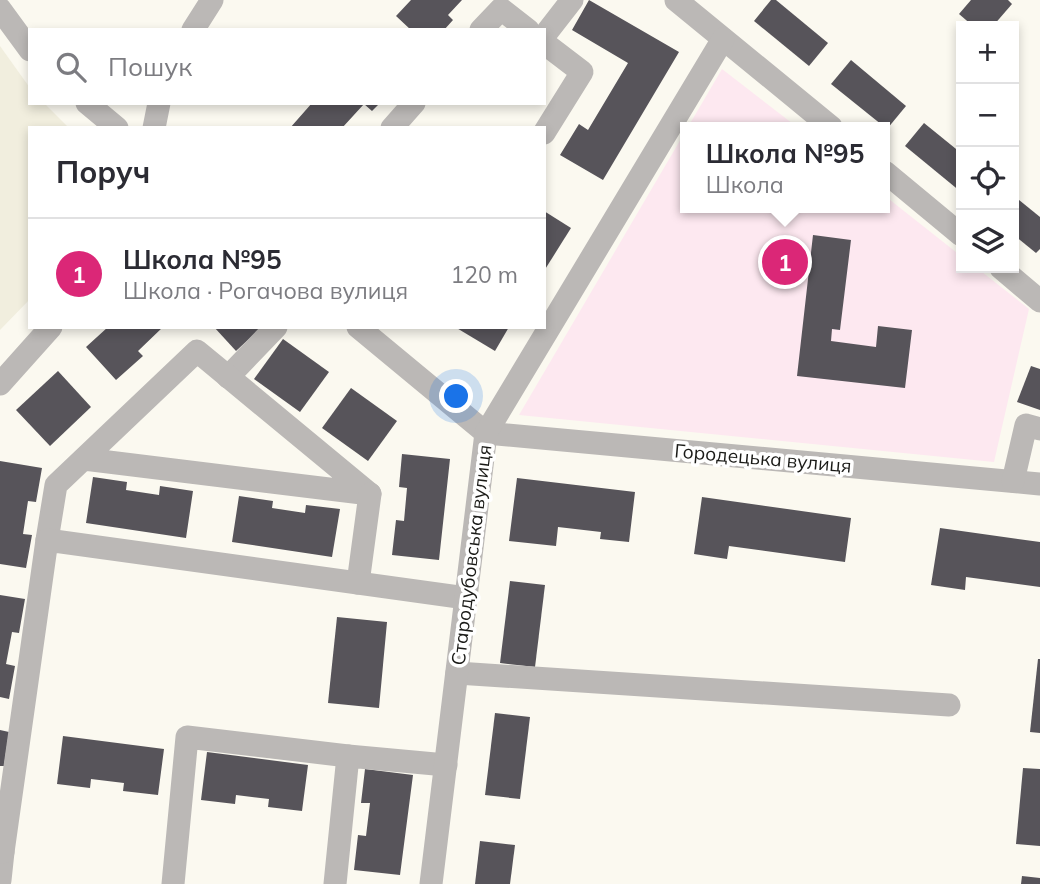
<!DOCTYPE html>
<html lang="uk">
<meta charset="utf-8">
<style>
:root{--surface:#fff;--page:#f7f7f7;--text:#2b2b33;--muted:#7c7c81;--line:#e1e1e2;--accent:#db2777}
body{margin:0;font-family:Mulish,sans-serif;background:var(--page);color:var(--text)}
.controls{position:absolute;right:21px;top:21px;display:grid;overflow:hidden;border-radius:0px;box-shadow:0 4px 10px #0003}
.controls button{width:63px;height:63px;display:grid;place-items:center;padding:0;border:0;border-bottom:2px solid var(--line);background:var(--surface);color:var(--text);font:35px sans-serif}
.you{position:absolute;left:457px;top:397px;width:24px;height:24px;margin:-18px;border:5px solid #fff;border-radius:50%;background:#1a73e8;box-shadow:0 0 0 10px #1a73e833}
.badge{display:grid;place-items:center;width:46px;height:46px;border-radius:50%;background:var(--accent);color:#fff;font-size:23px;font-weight:700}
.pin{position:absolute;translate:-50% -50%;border:4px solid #fff;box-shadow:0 2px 7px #0006}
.popup{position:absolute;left:680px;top:122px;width:210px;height:91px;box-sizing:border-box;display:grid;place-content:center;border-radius:0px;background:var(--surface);filter:drop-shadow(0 2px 5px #0005);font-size:23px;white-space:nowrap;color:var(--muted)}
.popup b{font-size:26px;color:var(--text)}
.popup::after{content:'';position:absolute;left:50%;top:100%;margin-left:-14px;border:14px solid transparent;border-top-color:var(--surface)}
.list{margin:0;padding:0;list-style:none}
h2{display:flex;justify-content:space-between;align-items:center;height:91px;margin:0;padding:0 28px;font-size:30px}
h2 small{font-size:23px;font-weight:400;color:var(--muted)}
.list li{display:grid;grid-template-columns:46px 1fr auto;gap:21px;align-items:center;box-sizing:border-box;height:112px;padding:0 28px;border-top:2px solid var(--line)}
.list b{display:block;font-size:26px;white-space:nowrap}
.list p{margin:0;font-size:23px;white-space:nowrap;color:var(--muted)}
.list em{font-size:23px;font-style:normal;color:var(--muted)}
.icon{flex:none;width:38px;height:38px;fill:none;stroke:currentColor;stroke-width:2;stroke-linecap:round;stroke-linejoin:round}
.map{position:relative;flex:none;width:1040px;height:884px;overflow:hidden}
.search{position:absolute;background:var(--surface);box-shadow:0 4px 10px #0003;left:28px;top:28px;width:518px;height:77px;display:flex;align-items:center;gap:18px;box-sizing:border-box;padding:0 24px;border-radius:0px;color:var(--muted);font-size:26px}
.panel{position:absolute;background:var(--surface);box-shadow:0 4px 10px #0003;left:28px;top:126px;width:518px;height:203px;border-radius:0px}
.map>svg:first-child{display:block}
.built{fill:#f1eede}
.education{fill:#fde8f0}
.building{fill:#57545a}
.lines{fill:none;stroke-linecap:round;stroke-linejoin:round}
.minor{stroke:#bbb8b6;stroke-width:23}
.labels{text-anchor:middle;stroke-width:7;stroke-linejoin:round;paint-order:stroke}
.street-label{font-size:19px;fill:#1a1a17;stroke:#fff}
</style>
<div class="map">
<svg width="1040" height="884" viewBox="0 0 1040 884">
<rect width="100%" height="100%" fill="#fbf9f0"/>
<polygon class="built" points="0,46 30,88 30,103 44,103 69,128 30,128 30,299 0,330"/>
<g class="education">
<polygon points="722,69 797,127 688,127"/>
<polygon points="685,132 685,208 885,208 885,196 961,256 961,268 977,268 1029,309 994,462 519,415"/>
</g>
<g class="building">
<polygon points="411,0 462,0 448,15 453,20 444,30 411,30 396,16"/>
<polygon points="589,0 679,52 603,180 560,155 579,124 588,130 628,63 572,30"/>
<polygon points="771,0 776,0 828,43 809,66 754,21"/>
<polygon points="971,0 1008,0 1012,4 993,26 973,26 959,14"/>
<polygon points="851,60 906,106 887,129 831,84"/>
<polygon points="312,103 380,103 372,111 364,104 342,128 290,128"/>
<polygon points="924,123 961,153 961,192 905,146"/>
<polygon points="1014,196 1040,217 1040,249 1036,253 1014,235"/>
<polygon points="544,211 571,228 544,271"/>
<polygon points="813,235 851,240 840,330 832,329 831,341 876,347 878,326 912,330 905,388 797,376"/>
<polygon points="108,327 163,327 138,351 143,356 116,380 86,347"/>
<polygon points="214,327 262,327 236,351"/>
<polygon points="455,327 509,327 495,351"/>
<polygon points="283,339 329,372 300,412 254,379"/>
<polygon points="1031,366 1040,369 1040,410 1017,402"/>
<polygon points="58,371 91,407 50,446 16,410"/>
<polygon points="351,388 397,421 368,461 322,428"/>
<polygon points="402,454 450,459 439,560 392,555 396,520 404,521 407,488 399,487"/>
<polygon points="0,461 42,468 36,502 28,501 23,534 32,535 26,568 0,564"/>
<polygon points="93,477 127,482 126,490 159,495 160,486 193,491 186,538 86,523"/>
<polygon points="517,478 635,492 629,542 600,539 601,532 558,527 556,546 509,541"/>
<polygon points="239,496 273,501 272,508 305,513 306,505 340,509 332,557 232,542"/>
<polygon points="702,497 851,518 845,562 729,546 727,559 694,554"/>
<polygon points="940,528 1040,542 1040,587 966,577 965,590 931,585"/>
<polygon points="510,581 545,585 535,667 500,663"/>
<polygon points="0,595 25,599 19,633 12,632 6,664 15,666 9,699 0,697"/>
<polygon points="337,617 387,622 379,708 328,703"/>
<polygon points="1038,659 1040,659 1040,733 1030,732"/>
<polygon points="495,713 530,717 520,799 485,795"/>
<polygon points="0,730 9,732 4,766 0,766"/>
<polygon points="63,736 164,749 158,795 123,791 124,783 91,779 90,788 57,784"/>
<polygon points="207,752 308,765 302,811 268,807 269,799 236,795 235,804 201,800"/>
<polygon points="1023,768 1040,769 1040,846 1016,844"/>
<polygon points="365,769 413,775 400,875 354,870 358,835 366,836 370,803 361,803"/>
<polygon points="480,841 515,845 510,884 475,884"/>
<polygon points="1022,876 1040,878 1040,884 1021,884"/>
</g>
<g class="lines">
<g class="minor">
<polyline points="676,0 831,127"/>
<polyline points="0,9 30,50"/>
<polyline points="193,30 212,0"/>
<polyline points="481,30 501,9 528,30"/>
<polyline points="544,36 572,0"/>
<polyline points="544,43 582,72 544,133"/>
<polyline points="87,103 117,128"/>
<polyline points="154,128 159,103"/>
<polyline points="392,128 414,103"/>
<polyline points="885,172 961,235"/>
<polyline points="1001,268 1040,301"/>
<polyline points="358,327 486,433"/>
<polyline points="228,377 276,327"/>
<polyline points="0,384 51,327"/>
<polyline points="486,433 1040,484"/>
<polyline points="1013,481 1026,425 1040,429"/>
<polyline points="47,540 56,485 197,351 370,494 84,459"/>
<polyline points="358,583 370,494"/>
<polyline points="457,673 949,705"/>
<polyline points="0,852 3,852 0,880"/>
<polyline points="3,852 47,540 466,598"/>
<polyline points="173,884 187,737 348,756"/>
<polyline points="335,884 348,756 446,765"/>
<polyline points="431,884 486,433 723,39"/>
</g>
</g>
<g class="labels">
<g class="street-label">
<text transform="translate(763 458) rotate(5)" y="7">Городецька вулиця</text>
<text transform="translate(471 555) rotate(-83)" y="7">Стародубовська вулиця</text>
</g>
</g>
</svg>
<div class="controls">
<button>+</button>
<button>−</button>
<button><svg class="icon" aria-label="locate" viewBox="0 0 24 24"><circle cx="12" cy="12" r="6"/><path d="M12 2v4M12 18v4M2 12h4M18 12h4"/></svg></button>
<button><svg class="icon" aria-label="layers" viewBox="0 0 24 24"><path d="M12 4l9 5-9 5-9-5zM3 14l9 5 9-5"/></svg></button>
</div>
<div class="you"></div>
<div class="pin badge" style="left:785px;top:262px">1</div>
<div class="popup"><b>Школа №95</b>Школа</div>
<div class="search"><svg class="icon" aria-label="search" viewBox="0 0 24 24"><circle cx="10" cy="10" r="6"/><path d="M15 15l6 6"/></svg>Пошук</div>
<section class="panel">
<h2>Поруч<small></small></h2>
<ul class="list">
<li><span class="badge">1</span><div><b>Школа №95</b><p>Школа · Рогачова вулиця</p></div><em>120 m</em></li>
</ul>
</section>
</div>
